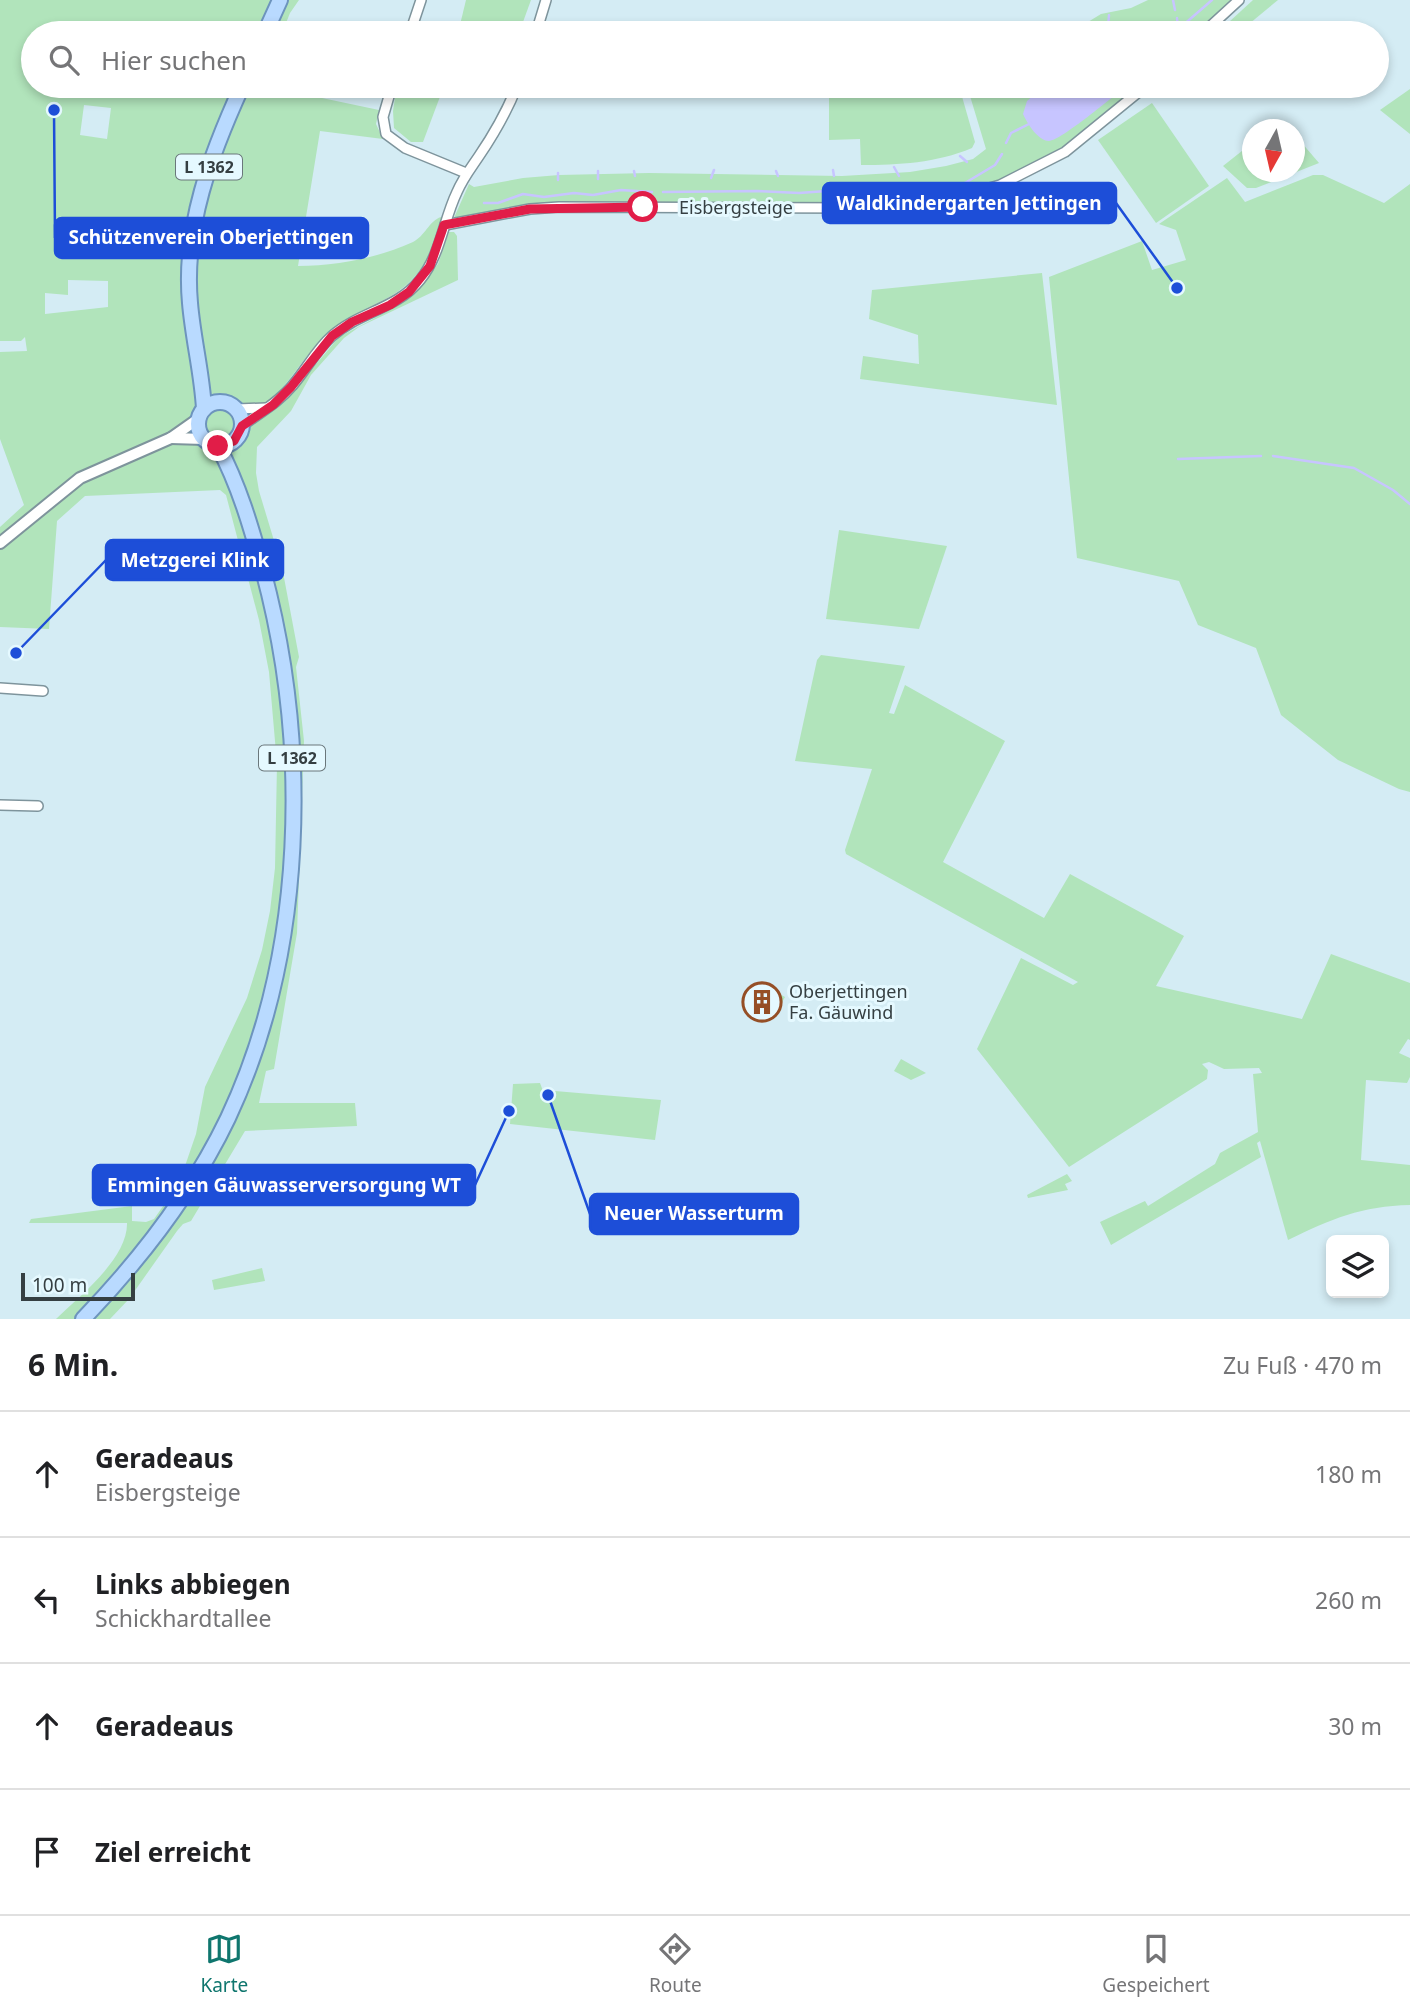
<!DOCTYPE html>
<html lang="de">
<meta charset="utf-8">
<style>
:root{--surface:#fff;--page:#f6f6f6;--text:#202124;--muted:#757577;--line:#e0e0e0;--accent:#0f766e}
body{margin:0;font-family:"Noto Sans",sans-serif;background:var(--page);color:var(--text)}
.controls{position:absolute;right:21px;bottom:21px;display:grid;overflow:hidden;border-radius:10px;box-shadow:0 4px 10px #0003}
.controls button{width:63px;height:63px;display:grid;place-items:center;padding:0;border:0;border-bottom:2px solid var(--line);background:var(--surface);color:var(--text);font:35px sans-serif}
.compass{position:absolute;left:1242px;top:119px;width:63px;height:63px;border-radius:50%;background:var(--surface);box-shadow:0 4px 10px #0003;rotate:188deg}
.scale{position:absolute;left:21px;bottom:18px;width:114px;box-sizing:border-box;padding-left:7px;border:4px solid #353f42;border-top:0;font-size:19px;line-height:24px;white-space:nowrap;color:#353f42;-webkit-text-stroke:5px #e5f9ff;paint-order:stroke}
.stop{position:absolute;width:21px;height:21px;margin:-16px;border:5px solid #e11d48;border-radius:50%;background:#fff}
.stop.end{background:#e11d48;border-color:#fff;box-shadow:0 2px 7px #0008}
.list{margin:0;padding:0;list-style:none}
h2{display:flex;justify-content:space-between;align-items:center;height:91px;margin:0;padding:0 28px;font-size:30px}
h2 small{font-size:23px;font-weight:400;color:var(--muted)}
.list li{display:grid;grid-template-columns:46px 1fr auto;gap:21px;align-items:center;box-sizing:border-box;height:126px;padding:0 28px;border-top:2px solid var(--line)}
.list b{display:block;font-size:26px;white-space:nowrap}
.list p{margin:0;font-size:23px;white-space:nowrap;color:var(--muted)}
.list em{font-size:23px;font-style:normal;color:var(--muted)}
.icon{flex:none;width:38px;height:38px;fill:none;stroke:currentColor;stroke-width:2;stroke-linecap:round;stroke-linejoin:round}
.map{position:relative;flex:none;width:1410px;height:1319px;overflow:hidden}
.search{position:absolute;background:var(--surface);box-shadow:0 4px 10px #0003;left:21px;right:21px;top:21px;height:77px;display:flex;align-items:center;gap:18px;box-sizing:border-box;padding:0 24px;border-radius:38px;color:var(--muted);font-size:26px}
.sheet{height:595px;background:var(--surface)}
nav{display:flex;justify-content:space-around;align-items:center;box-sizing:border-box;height:98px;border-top:2px solid var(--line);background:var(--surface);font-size:19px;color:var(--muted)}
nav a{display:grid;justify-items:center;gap:4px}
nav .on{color:var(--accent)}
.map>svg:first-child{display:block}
.green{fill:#b1e4bb;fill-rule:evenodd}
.water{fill:#c7c5ff}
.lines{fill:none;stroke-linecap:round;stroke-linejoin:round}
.stream{stroke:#c7c5ff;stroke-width:2.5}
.minor-casing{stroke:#7e949c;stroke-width:12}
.tertiary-casing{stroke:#7e949c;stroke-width:14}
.primary-casing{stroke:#6d94bd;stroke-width:18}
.minor{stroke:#fff;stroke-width:9}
.tertiary{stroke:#fff;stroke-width:10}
.primary{stroke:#b9daff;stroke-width:14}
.route{stroke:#e11d48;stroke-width:9}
.labels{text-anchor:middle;stroke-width:6;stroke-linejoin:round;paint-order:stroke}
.shield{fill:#e5f9ff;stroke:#6a777b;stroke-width:2}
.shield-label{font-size:16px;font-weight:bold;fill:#353f42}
.street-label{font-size:18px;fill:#353f42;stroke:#e5f9ff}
.poi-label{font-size:18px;fill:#353f42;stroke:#e5f9ff;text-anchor:start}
.leader{fill:none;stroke:#1d4ed8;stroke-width:2.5}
.callout-dot{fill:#1d4ed8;stroke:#e5f9ff;stroke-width:2.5}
.callout{fill:#1d4ed8;stroke:#1d4ed8;stroke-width:2.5}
.callout-label{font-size:19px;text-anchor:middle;font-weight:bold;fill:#fff}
</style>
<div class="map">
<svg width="1410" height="1319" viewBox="0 0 1410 1319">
<rect width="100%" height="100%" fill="#d4ecf4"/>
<g class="green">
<path d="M0 0H299L290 13 282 33H33V86H265L379 110 376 124 383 139 320 131 298 266C336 266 378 258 413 242 425 236 429 221 441 217 442 225 437 237 433 246 409 304 370 298 329 333 308 350 295 375 277 394L284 402 339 337 392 309 413 295 438 264 449 232H454L457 236 458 280 359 327 344 338 311 375 291 411 257 447 256 473 259 491 282 567 299 657 296 667 304 741 297 933 274 1069 266 1071 259 1103H355L357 1126 245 1131 191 1221 183 1224 177 1231 129 1299 110 1319H56C80 1296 128 1258 127 1223H29L31 1219 132 1206V1221L146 1222 154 1219 173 1192 185 1166 196 1134 205 1087 247 998 262 950 270 911 275 868 277 764 269 672 259 620 226 495 220 490 85 496 57 521 49 629 0 627V527L24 505 0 439V352L27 351 25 337 21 341H0ZM84 105 111 108 107 139 80 135ZM68 280 108 281V307L45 314V293L68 295Z"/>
<polygon points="466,0 531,0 519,33 458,33"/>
<polygon points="1148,0 1233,0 1196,33 1070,33 1101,14 1131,8"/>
<polygon points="1253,0 1278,0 1238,33 1217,33"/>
<polygon points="402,86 444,86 423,142 411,142 394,128 393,111 395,98 399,96"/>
<path d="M829 86H959L975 142 972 148C936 163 899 165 861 165L860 139 829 140Z"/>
<polygon points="967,86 977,86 980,93 991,86 1140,86 1066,147 1044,160 1000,180 957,193 921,199 843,204 516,207 455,222 453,220 469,184 474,187 523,178 559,175 649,173 842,176 910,172 946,166 973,159 986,149"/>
<polygon points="1410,89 1410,134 1380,110"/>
<polygon points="1152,103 1209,186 1156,223 1098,140"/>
<polygon points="1295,135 1319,163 1256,188 1247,188 1223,166 1252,143 1252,172 1294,172"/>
<polygon points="1313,175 1323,175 1384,203 1410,184 1410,792 1399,789 1338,760 1281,715 1256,648 1198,625 1179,581 1077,558 1049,277 1142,241 1152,270 1186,260 1176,230 1159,224 1227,178 1245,202"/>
<polygon points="1042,273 1057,405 860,379 863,356 919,364 918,335 869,319 872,290"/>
<polygon points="839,530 947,546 919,629 826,619"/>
<path d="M821 655 905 666 889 713 894 714 905 685 1005 741 943 862 1044 918 1070 874 1184 936 1156 986 1302 1019 1331 954 1410 983V1040L1408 1039 1399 1053 1410 1058V1077L1407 1083 1366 1080 1361 1160 1410 1165V1205C1362 1206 1331 1219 1288 1240L1260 1141 1257 1143 1261 1157 1111 1245 1100 1222 1145 1201 1148 1206 1215 1164 1220 1153 1258 1132 1253 1074 1262 1073 1259 1068 1224 1069 1209 1062 1202 1064 1208 1070 1207 1079 1069 1167 977 1049 1021 958 1073 985 1078 982 846 854 845 850 872 769 795 761 817 660Z"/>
<polygon points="767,987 785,997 775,1015 757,1005"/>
<polygon points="901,1059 926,1073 911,1080 894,1071"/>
<polygon points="540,1083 543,1091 542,1098 547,1102 553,1099 555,1091 661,1100 655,1140 510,1124 513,1084"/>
<polygon points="1067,1174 1072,1181 1065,1184 1068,1190 1028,1198 1027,1195"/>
<polygon points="262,1268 265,1281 214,1290 212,1280"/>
</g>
<path class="water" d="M1044 86H1127C1113 96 1062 140 1049 141 1038 141 1027 123 1023 114L1027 101Z"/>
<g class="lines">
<g class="stream">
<polyline points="1173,0 1175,10"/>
<polyline points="1177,18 1178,28"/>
<polyline points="1108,27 1109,15"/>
<polyline points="1174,33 1212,0"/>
<polyline points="1005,86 1017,94"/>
<polyline points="1006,143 1011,133 1031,123"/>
<polyline points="960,156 967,162"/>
<polyline points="894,167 899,176"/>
<polyline points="833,170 834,176"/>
<polyline points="598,171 598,179"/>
<polyline points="634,171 635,176"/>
<polyline points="776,171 778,176"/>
<polyline points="711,178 714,170"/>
<polyline points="558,180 558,173"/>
<polyline points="663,192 757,191 799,193 854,189 928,191 965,183 995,165 1002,154"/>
<polyline points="484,203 498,203 523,194 544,197 574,193 593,195 621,190 652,192"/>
<polyline points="1273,456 1354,468 1393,490 1410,504"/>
<polyline points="1178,459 1261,456"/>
</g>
<g class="minor-casing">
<g id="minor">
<polyline points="410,33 421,0"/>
<polyline points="536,33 546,0"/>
<polyline points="1203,33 1239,0"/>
<polyline points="392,86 383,117 386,134 405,148 466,173"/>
<polyline points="445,225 530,209 559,207 881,208 952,199 1000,185 1065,152 1146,86"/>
<polyline points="236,409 266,408"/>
<path d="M242 426C259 413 278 403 292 386 306 370 316 350 332 336 359 312 397 309 420 280 441 254 443 221 457 192 463 178 471 168 479 156 494 134 507 111 517 86"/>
<polyline points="0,688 43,691"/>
<polyline points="0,805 38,806"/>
</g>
</g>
<g class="tertiary-casing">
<g id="tertiary">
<polyline points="171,438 204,439"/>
<polyline points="0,543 80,478 171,438 198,419"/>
</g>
</g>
<g class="primary-casing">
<g id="primary">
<polyline points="265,33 280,0"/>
<circle cx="220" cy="424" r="22"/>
<path d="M204 409C202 373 193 339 190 303 183 227 211 154 242 86"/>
<path d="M83 1319C140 1260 192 1193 228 1118 306 952 310 745 263 570 251 527 239 485 218 446"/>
</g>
</g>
<use href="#minor" class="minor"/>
<use href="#tertiary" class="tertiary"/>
<use href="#primary" class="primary"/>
</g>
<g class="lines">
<polyline class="route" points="218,446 234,441 242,426 273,405 291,387 332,336 352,322 390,305 409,292 430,266 444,225 530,209 643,207"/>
</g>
<defs>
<g id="building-ring" transform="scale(2.0125)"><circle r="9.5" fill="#e5f9ff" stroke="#954f26" stroke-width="1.5"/><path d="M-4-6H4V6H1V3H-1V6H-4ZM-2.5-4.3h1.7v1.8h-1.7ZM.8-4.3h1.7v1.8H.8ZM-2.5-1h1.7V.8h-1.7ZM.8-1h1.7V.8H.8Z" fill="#954f26"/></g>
</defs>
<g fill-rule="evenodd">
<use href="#building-ring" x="762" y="1002"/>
</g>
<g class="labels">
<g class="shield">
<rect x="176" y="154.5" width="66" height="25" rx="5"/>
<rect x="259" y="745.5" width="66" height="25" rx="5"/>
</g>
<g class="shield-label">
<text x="209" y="173">L 1362</text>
<text x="292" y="764">L 1362</text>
</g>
<g class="street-label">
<text x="736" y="214">Eisbergsteige</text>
</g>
<g class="poi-label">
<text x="789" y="998">Oberjettingen<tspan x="789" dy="21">Fa. Gäuwind</tspan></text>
</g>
</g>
<path class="leader" d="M1177 288L1116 203M54 110L55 238M16 653L106 560M509 1111L475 1185M548 1095L590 1214"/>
<g class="callout-dot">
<circle cx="1177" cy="288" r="7"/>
<circle cx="54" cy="110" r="7"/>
<circle cx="16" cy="653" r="7"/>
<circle cx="509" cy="1111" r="7"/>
<circle cx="548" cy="1095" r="7"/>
</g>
<g class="callout">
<rect x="823" y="183" width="293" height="40" rx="7"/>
<rect x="55" y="218" width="313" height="40" rx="7"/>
<rect x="106" y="540" width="177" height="40" rx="7"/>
<rect x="93" y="1165" width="382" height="40" rx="7"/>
<rect x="590" y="1194" width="208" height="40" rx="7"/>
</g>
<g class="callout-label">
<text x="969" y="210">Waldkindergarten Jettingen</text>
<text x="211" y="244">Schützenverein Oberjettingen</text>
<text x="195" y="567">Metzgerei Klink</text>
<text x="284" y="1192">Emmingen Gäuwasserversorgung WT</text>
<text x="694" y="1220">Neuer Wasserturm</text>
</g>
</svg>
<div class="controls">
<button><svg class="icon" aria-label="layers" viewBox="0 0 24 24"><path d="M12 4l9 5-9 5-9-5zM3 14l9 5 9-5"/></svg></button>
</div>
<svg class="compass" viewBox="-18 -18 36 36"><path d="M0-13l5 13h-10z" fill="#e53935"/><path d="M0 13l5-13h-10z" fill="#757577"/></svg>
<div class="scale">100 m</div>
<div class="stop" style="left:643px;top:207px"></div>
<div class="stop end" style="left:218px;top:446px"></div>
<div class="search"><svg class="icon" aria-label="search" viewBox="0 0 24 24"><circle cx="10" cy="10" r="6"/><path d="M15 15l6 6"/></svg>Hier suchen</div>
</div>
<section class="sheet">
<h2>6 Min.<small>Zu Fuß · 470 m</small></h2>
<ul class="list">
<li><svg class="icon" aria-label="ahead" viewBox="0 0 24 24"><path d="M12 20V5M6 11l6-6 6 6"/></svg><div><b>Geradeaus</b><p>Eisbergsteige</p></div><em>180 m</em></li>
<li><svg class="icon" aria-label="left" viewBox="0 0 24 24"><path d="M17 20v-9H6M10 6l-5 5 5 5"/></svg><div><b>Links abbiegen</b><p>Schickhardtallee</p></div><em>260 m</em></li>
<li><svg class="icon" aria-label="ahead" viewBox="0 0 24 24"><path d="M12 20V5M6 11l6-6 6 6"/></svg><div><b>Geradeaus</b></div><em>30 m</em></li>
<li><svg class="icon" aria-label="arrive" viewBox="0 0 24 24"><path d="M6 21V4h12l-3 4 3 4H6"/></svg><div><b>Ziel erreicht</b></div></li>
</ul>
</section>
<nav>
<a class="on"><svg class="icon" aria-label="map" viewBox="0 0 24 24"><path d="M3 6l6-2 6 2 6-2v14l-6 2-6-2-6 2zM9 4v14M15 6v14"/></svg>Karte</a>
<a><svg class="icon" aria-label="directions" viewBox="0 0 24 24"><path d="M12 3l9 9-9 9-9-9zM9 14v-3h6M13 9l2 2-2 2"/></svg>Route</a>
<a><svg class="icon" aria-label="saved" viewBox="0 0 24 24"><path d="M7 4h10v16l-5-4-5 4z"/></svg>Gespeichert</a>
</nav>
